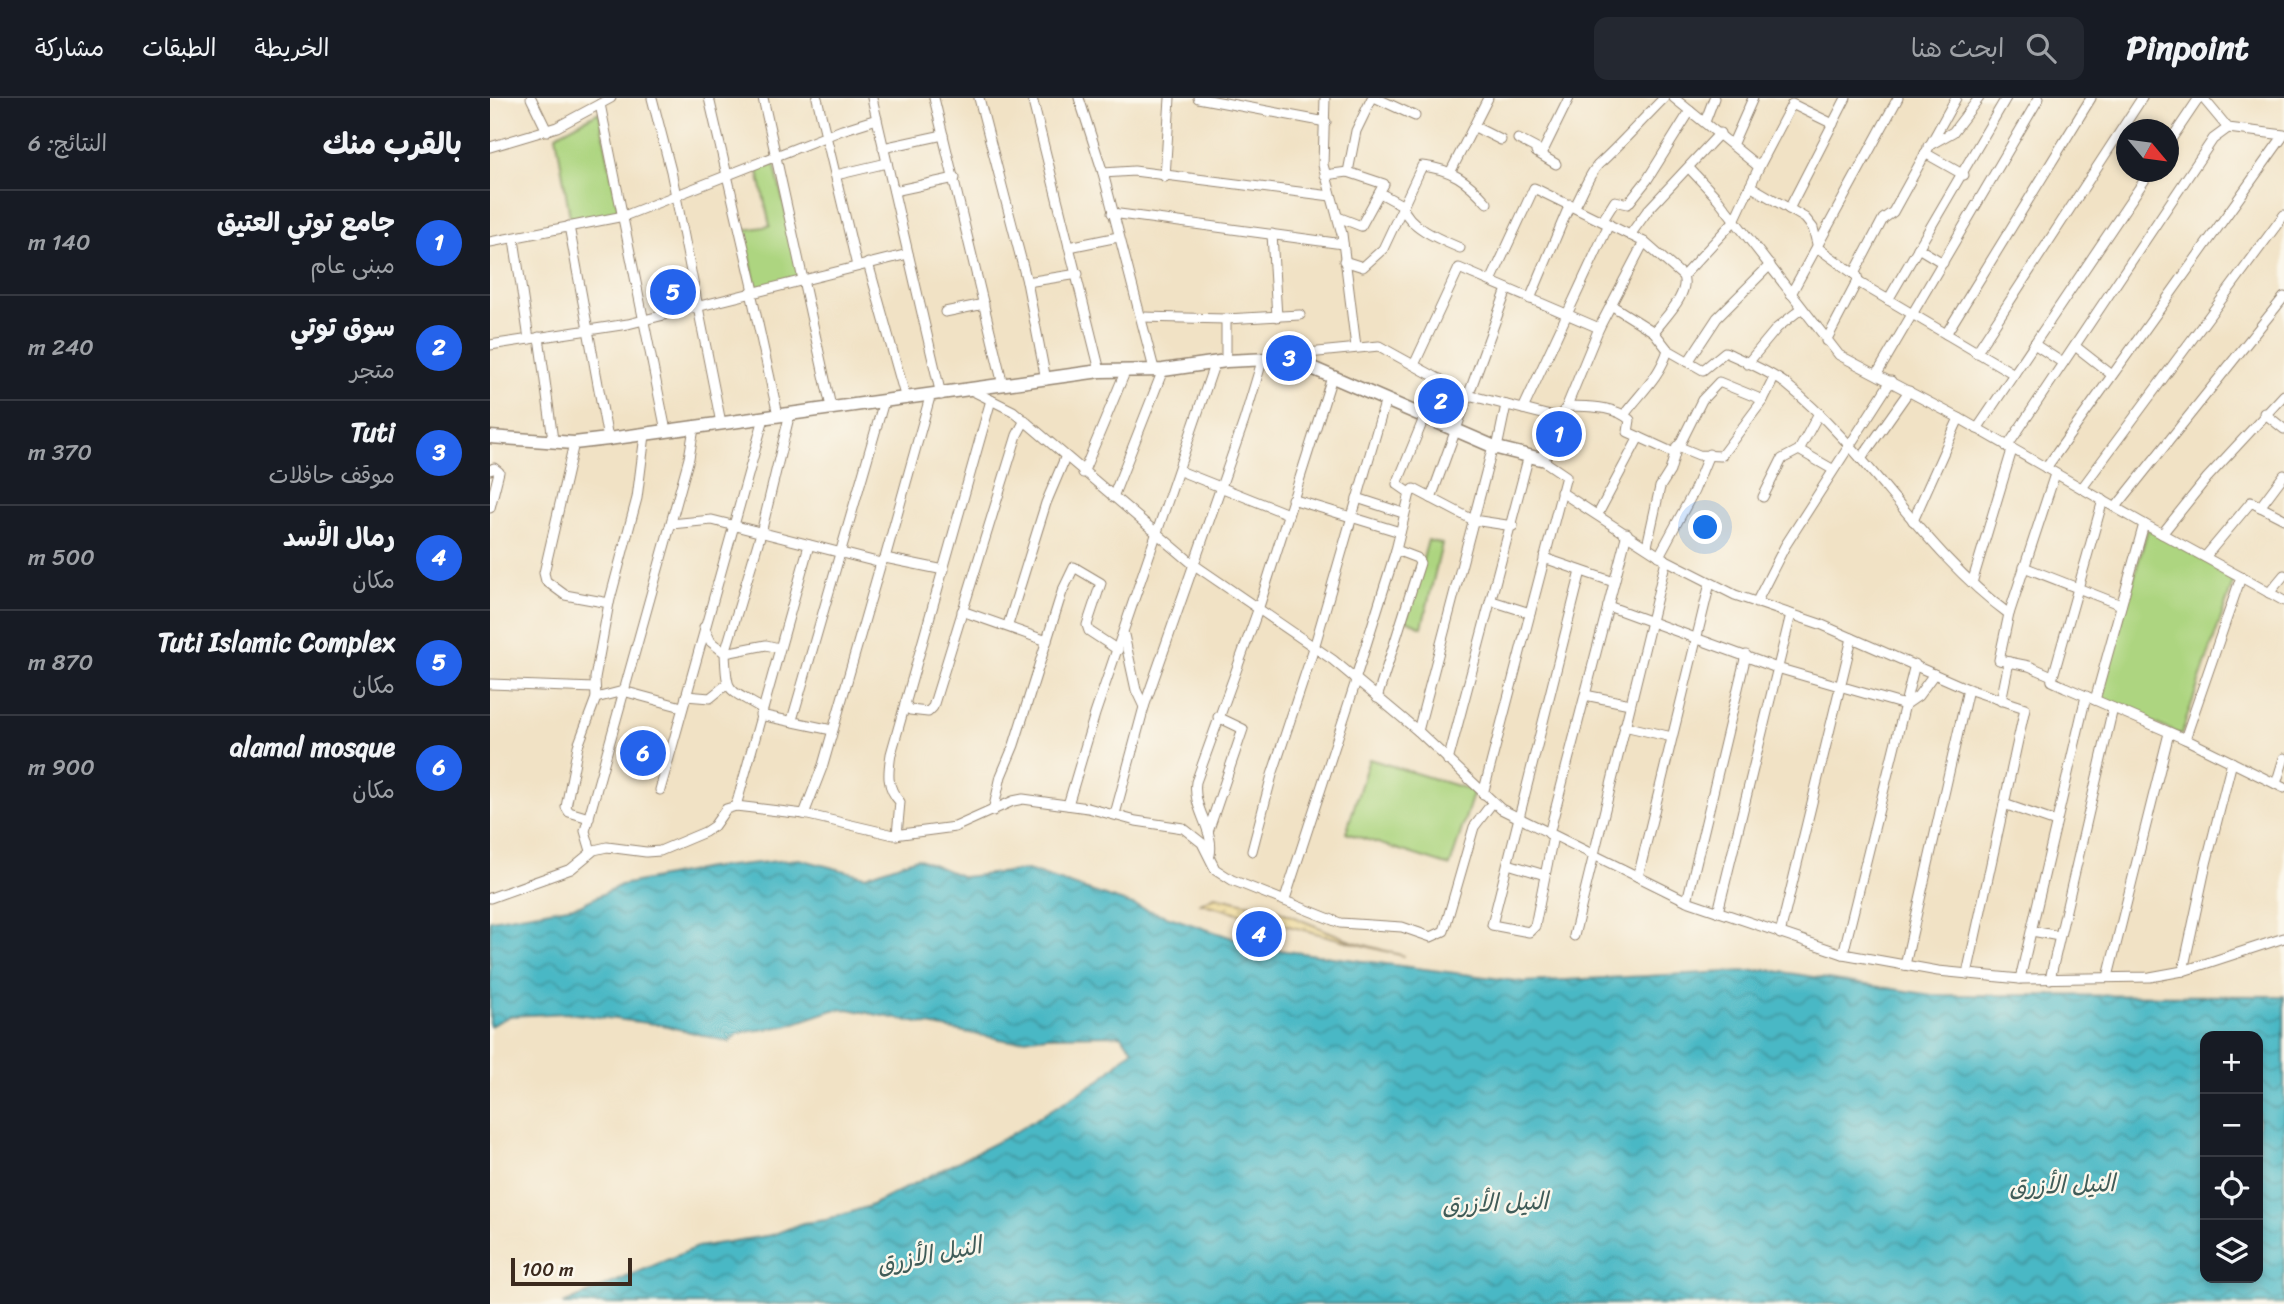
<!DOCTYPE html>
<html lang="ar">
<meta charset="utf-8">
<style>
:root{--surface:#171b24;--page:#242831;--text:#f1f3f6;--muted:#9ea1a6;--line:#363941;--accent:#2563eb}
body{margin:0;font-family:Sriracha,"Playpen Sans Arabic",sans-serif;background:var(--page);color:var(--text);direction:rtl}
.controls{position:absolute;right:21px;bottom:21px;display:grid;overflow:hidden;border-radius:14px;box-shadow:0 4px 10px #0003}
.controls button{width:63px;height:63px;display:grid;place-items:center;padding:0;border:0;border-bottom:2px solid var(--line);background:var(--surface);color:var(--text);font:35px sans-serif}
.compass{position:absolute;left:1626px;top:21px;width:63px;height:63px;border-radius:50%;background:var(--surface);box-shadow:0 4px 10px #0003;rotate:119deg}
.scale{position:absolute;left:21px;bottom:18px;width:121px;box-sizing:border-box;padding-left:7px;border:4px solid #3b2a1e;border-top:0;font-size:19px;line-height:24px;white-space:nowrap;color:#3b2a1e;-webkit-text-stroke:5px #fbf7ec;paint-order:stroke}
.you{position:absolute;left:1216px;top:430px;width:24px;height:24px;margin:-18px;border:5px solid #fff;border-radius:50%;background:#1a73e8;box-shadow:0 0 0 10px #1a73e833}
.badge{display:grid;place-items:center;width:46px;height:46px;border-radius:50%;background:var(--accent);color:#fff;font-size:23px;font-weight:700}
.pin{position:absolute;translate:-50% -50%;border:4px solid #fff;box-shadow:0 2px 7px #0006}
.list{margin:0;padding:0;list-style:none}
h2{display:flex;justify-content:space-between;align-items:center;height:91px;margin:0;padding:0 28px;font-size:30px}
h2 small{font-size:23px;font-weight:400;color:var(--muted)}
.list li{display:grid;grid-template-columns:46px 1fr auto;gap:21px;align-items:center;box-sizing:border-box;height:105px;padding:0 28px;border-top:2px solid var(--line)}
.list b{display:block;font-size:26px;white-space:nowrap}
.list p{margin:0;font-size:23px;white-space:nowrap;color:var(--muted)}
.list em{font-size:23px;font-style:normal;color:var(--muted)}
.icon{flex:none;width:38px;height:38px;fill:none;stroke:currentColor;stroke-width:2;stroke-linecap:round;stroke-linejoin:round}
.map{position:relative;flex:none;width:1794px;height:1206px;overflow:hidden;direction:ltr}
header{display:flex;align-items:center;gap:42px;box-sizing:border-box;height:98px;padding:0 35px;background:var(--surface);border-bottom:2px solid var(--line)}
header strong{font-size:33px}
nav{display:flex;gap:38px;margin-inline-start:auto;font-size:24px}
.search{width:490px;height:63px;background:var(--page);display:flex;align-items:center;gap:18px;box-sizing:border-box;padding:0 24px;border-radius:14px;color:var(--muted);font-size:26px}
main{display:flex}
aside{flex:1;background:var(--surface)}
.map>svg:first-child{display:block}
.green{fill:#add580;stroke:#74804f;stroke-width:2}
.sand{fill:url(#sand-dots);stroke:#94825e;stroke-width:2}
.water{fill:url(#water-waves);stroke:#427172;stroke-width:2;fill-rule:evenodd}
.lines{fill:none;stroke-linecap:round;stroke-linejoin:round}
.street-casing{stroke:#968672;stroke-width:11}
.secondary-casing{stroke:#968672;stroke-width:15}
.street{stroke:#fff;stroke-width:9}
.secondary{stroke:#fff;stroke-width:12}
.labels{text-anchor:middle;stroke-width:5;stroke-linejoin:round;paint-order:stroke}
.water-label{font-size:24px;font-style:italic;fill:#405c58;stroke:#fbf7ec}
</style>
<header>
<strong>Pinpoint</strong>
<div class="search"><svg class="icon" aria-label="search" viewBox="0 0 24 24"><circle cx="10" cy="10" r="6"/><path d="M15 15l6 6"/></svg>ابحث هنا</div>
<nav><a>الخريطة</a><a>الطبقات</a><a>مشاركة</a></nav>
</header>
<main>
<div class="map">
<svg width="1794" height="1206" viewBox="0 0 1794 1206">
<defs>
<pattern id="sand-dots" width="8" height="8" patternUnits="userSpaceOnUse" patternTransform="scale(1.75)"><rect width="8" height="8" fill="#eeda9e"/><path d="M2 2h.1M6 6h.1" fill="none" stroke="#cdbb88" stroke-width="1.8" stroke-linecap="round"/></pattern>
<pattern id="water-waves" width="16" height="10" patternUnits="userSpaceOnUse" patternTransform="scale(1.75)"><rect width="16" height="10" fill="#4ab8c5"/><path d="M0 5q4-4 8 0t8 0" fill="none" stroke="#3f969f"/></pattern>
</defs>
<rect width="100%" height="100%" fill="#fbf7ec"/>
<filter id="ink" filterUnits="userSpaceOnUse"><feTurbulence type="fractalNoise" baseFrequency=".0143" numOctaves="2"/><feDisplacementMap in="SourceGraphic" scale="14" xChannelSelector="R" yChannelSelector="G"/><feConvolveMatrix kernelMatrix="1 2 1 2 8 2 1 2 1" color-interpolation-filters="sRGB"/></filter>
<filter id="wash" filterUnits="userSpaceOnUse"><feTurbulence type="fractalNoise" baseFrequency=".00686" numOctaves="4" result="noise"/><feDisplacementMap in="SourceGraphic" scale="28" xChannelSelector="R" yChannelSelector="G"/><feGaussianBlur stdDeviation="1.57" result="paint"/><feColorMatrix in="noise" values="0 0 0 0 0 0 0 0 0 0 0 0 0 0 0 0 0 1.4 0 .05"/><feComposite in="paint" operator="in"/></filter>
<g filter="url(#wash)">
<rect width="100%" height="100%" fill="#f1e2c5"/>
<g class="green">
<polygon points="109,14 129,114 81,125 66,37"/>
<polygon points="284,64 311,179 266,190 254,132 280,128 267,69"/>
<polygon points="1658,430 1745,479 1691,637 1609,601"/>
<polygon points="938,442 952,446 932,529 916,522"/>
<polygon points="879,661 984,693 960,768 856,735"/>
</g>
<polygon class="sand" points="725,798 787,812 864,844 914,858 710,805"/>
<path class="water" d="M427 760 473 779 537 772 773 850 1034 884 1279 872 1442 897 1794 898V1206H73L207 1149 282 1137 313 1125 336 1122 380 1108 517 1039 611 981 643 951 630 937 556 938 520 943 358 911 343 912 296 928 248 935 239 944 173 927 77 915 20 918 0 928V822L90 807 131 787 218 770 309 761 375 778ZM1715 938H1768V1180H1715Z"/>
</g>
<g filter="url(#ink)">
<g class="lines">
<g class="street-casing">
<g id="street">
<polyline points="41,0 57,33"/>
<polyline points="162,0 181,73 231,325"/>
<polyline points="219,0 264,193"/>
<polyline points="273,0 341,309"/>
<polyline points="327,0 367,168"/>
<polyline points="382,0 451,297"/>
<polyline points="444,0 513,287"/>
<polyline points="489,0 537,184 556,282"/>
<polyline points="542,0 610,273"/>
<polyline points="589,0 613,75 664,271"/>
<polyline points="708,0 836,24"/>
<polyline points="835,0 833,67 852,136 866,249"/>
<polyline points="886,0 925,18"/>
<polyline points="1184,0 1269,69 1244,123 1193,178"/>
<polyline points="110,6 176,333"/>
<polyline points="1215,24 1224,0"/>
<polyline points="985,29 1011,42"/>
<polyline points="1028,41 1047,51"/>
<polyline points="1243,45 1263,0"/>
<polyline points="1678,46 1709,0"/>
<polyline points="1438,48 1463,34 1489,0"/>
<polyline points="0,49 67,29 121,0"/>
<polyline points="393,50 453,37"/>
<polyline points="1435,55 1474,77"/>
<polyline points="1066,66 1046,54 1054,51 1079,0"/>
<polyline points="1269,69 1302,6 1343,26"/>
<polyline points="1199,70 1228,101 1349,257 1469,320 1654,426"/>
<polyline points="961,73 998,0"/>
<polyline points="858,74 866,33 882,0"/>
<polyline points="613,75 644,73 841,98"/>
<polyline points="346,77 397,65"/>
<polyline points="835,77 858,74 894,86 871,128 848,119"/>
<polyline points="675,79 680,0"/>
<polyline points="1260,88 1315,120 1323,130 1328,150 1367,178 1368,184 1524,276"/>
<polyline points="404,93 465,80"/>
<path d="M890 95 912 107C918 129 951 142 970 150"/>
<path d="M1085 108C1092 97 1099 75 1109 66 1131 46 1152 22 1174 0"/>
<polyline points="1299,111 1356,0"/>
<polyline points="622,115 853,146"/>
<polyline points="1113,122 1125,103 1138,106 1157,82 1200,13"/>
<polyline points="79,128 118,341"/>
<polyline points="782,136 787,219"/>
<polyline points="1140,137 1158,112 1230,35"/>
<polyline points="24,141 39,241"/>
<polyline points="0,144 134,118 352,32 387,21"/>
<polyline points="579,149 628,139"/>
<polyline points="1428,150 1453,165"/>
<path d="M854 163 873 169 893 151 932 68C961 71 977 82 997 105"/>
<polyline points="378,165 416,301"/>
<polyline points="1364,176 1393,121 1403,114 1466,0"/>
<path d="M1001 183 1044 90 1154 144 1193 178C1200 196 1175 219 1164 234"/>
<polyline points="537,184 588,176"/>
<polyline points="261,194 288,317"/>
<polyline points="1301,196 1408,0"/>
<polyline points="1040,201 1080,106"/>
<polyline points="1398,202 1516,0"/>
<path d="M1121 207 1164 234 1178 252 1213 272 1235 254C1254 263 1279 273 1296 286 1380 354 1432 452 1519 516"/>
<polyline points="455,214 494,206"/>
<polyline points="652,219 736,221 810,217"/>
<polyline points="1456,236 1601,0"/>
<polyline points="49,239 63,342"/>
<polyline points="1336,243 1368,182"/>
<polyline points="1544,246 1573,265"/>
<polyline points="0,247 138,226 418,156"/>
<polyline points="1585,248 1622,277"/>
<polyline points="1486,255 1652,0"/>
<polyline points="800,260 818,255 889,248 978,297 1068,320 1076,310 1109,230 1154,144"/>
<polyline points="736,263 736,221"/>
<polyline points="1198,264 1227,220 1280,167"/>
<polyline points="1257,266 1287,230 1311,211"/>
<polyline points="924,267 969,170 1109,230"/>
<polyline points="1387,276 1549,0"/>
<polyline points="950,281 907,386 920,395 924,391 983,422 1023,428"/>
<polyline points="483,293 523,313 703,466 843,562 928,633 1011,711 1197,803 1353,856 1448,873 1530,881 1660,879 1693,873 1794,840"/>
<path d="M1077 308C1097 309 1124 307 1140 322L1138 334 1184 355"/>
<polyline points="1033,311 1119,126"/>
<polyline points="1774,315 1794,331"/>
<path d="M1134 317C1151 294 1169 280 1178 252"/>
<polyline points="1487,331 1660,74"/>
<polyline points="84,345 54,475 56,483 75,497 119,505"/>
<polyline points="1189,348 1212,302 1229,284 1273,302"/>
<polyline points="1517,349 1723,41 1738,30"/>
<polyline points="1007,350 1016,307"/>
<polyline points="1309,352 1342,371"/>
<polyline points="1371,361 1419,293"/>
<polyline points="1556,370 1794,37 1738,30 1713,0"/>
<polyline points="0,372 4,370 9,374 0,410"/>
<polyline points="690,373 798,416"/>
<polyline points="593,375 636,272"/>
<polyline points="1565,376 1519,516 1509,562 1539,568 1562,578 1562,583 1575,589 1695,641 1794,690"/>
<polyline points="1592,390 1794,117"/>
<polyline points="1071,394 1176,462 1245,497 1330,526 1478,591 1535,610 1477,876"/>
<polyline points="623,399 673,272"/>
<polyline points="1273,399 1292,361 1309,352 1329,315"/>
<polyline points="867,400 913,415"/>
<polyline points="941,400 1017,191"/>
<polyline points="802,401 910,434"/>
<polyline points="1626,409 1794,199"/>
<polyline points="1770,409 1794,377"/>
<polyline points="1108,416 1149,339"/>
<polyline points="1423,423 1469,320"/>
<polyline points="181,426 222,422 391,465"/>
<polyline points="1672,436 1717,380 1794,297"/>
<polyline points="1157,448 1170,389 1180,373 1187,348 1209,357 1231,358 1273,302 1284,280"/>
<polyline points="1169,458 1204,393 1219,356"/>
<polyline points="1715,459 1761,404 1794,421"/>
<polyline points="395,460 454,472"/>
<polyline points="1054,460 1124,484"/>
<polyline points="1534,469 1631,507"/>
<polyline points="1751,479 1794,503"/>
<polyline points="1482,485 1522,352"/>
<polyline points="1779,495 1794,477"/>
<polyline points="1002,503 1040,515"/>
<polyline points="1266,505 1295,448 1401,283"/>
<polyline points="1118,508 1287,570 1415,607 1428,598 1444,576"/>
<polyline points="472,513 557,543"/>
<polyline points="518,527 556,405 575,360"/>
<path d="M214 529 221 544 235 555C237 598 237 589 271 610"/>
<polyline points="634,537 646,592 654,609"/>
<polyline points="289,550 276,547 235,555 271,435 300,315"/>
<polyline points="865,582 906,452 920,395"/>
<polyline points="1562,582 1613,402"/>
<polyline points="0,586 105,590"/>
<polyline points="1095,597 1140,606"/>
<polyline points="196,598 220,600 236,587"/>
<polyline points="106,600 133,593 192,609"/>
<polyline points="887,600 930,465 927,460 906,452"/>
<polyline points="1605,602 1654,426 1751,479 1695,641"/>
<polyline points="1511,603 1519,564"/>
<polyline points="415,605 420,612 438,614 443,609 527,337 535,322"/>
<polyline points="270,617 342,632"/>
<polyline points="302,622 394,303"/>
<polyline points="1134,628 1182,639"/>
<polyline points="928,633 1003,348"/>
<polyline points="958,663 1039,357"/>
<polyline points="1786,686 1794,660"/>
<polyline points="170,692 274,320"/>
<polyline points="993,696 1076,378 1051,361"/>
<polyline points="1514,706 1566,724"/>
<polyline points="578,707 605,616 725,264"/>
<polyline points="246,708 319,447"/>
<polyline points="503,713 511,678 524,647 572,494 584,469 611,485 597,527 599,533 628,552"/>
<polyline points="314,716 333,667 391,465 395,460 440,299"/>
<polyline points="625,716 654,609 754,323 773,260"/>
<polyline points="99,720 79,714 76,709 88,648 106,600 105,580 119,505 147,400 155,337"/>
<polyline points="718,734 753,631 728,619"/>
<polyline points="1059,736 1137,435"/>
<path d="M407 737 410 704C396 689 398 675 401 656L501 302"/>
<polyline points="1063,738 1045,828 1039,834 1002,827 1091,473"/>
<polyline points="101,753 95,733 199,360 204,330"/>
<polyline points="762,753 782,677 824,550 896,301"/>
<path d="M720 757C725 731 702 711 706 684L768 512 842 279"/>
<polyline points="1018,766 1055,777"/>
<polyline points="1148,779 1220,485"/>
<polyline points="0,800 81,771 104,752 117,749 156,754 170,753 215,734 224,728 236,711 246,708 314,716 404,737 465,729 523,703 533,701 598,710 646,723 693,730 712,745 725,771 742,782 850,825 912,829 941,839 954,833 984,729 1003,704"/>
<polyline points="795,801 866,583"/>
<polyline points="1197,803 1256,557"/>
<polyline points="1228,814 1301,516"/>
<polyline points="1542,833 1569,838"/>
<polyline points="1290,836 1362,540"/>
<polyline points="1084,838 1176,462"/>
<polyline points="1353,856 1425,566"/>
<polyline points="1415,867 1478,591"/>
<polyline points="1693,873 1716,766 1742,664"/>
<polyline points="1618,879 1679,635"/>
<polyline points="1530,881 1596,598"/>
<polyline points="1560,881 1623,610"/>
</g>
</g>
<g class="secondary-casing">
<polyline id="secondary" points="0,339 84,345 118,341 610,273 673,272 736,263 799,260 1007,350 1051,361 1056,355 1063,319"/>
</g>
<use href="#street" class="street"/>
<use href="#secondary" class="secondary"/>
</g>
</g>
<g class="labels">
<g class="water-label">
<text transform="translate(1572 1087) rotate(-2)" y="8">النيل الأزرق</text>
<text transform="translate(1005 1105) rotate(-2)" y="8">النيل الأزرق</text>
<text transform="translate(439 1157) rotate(-11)" y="8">النيل الأزرق</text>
</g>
</g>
</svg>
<div class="controls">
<button>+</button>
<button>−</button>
<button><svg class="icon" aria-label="locate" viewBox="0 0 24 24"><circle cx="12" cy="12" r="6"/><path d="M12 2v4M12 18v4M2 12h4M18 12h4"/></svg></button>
<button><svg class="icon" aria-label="layers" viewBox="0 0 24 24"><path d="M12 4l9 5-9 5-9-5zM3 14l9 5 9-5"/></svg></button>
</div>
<svg class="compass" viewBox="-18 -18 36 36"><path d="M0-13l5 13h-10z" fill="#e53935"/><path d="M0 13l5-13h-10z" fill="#9ea1a6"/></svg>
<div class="scale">100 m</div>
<div class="you"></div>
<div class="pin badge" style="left:1069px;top:336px">1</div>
<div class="pin badge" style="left:951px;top:303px">2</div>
<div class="pin badge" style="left:799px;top:260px">3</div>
<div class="pin badge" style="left:769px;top:836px">4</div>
<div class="pin badge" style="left:183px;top:194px">5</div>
<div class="pin badge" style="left:153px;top:655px">6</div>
</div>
<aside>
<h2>بالقرب منك<small>النتائج: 6</small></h2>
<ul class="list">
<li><span class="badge">1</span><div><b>جامع توتي العتيق</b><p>مبنى عام</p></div><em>140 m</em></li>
<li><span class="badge">2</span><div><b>سوق توتي</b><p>متجر</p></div><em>240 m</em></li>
<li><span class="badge">3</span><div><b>Tuti</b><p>موقف حافلات</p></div><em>370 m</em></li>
<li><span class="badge">4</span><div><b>رمال الأسد</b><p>مكان</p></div><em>500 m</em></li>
<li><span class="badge">5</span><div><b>Tuti Islamic Complex</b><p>مكان</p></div><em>870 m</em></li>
<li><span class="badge">6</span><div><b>alamal mosque</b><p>مكان</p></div><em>900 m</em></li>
</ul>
</aside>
</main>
